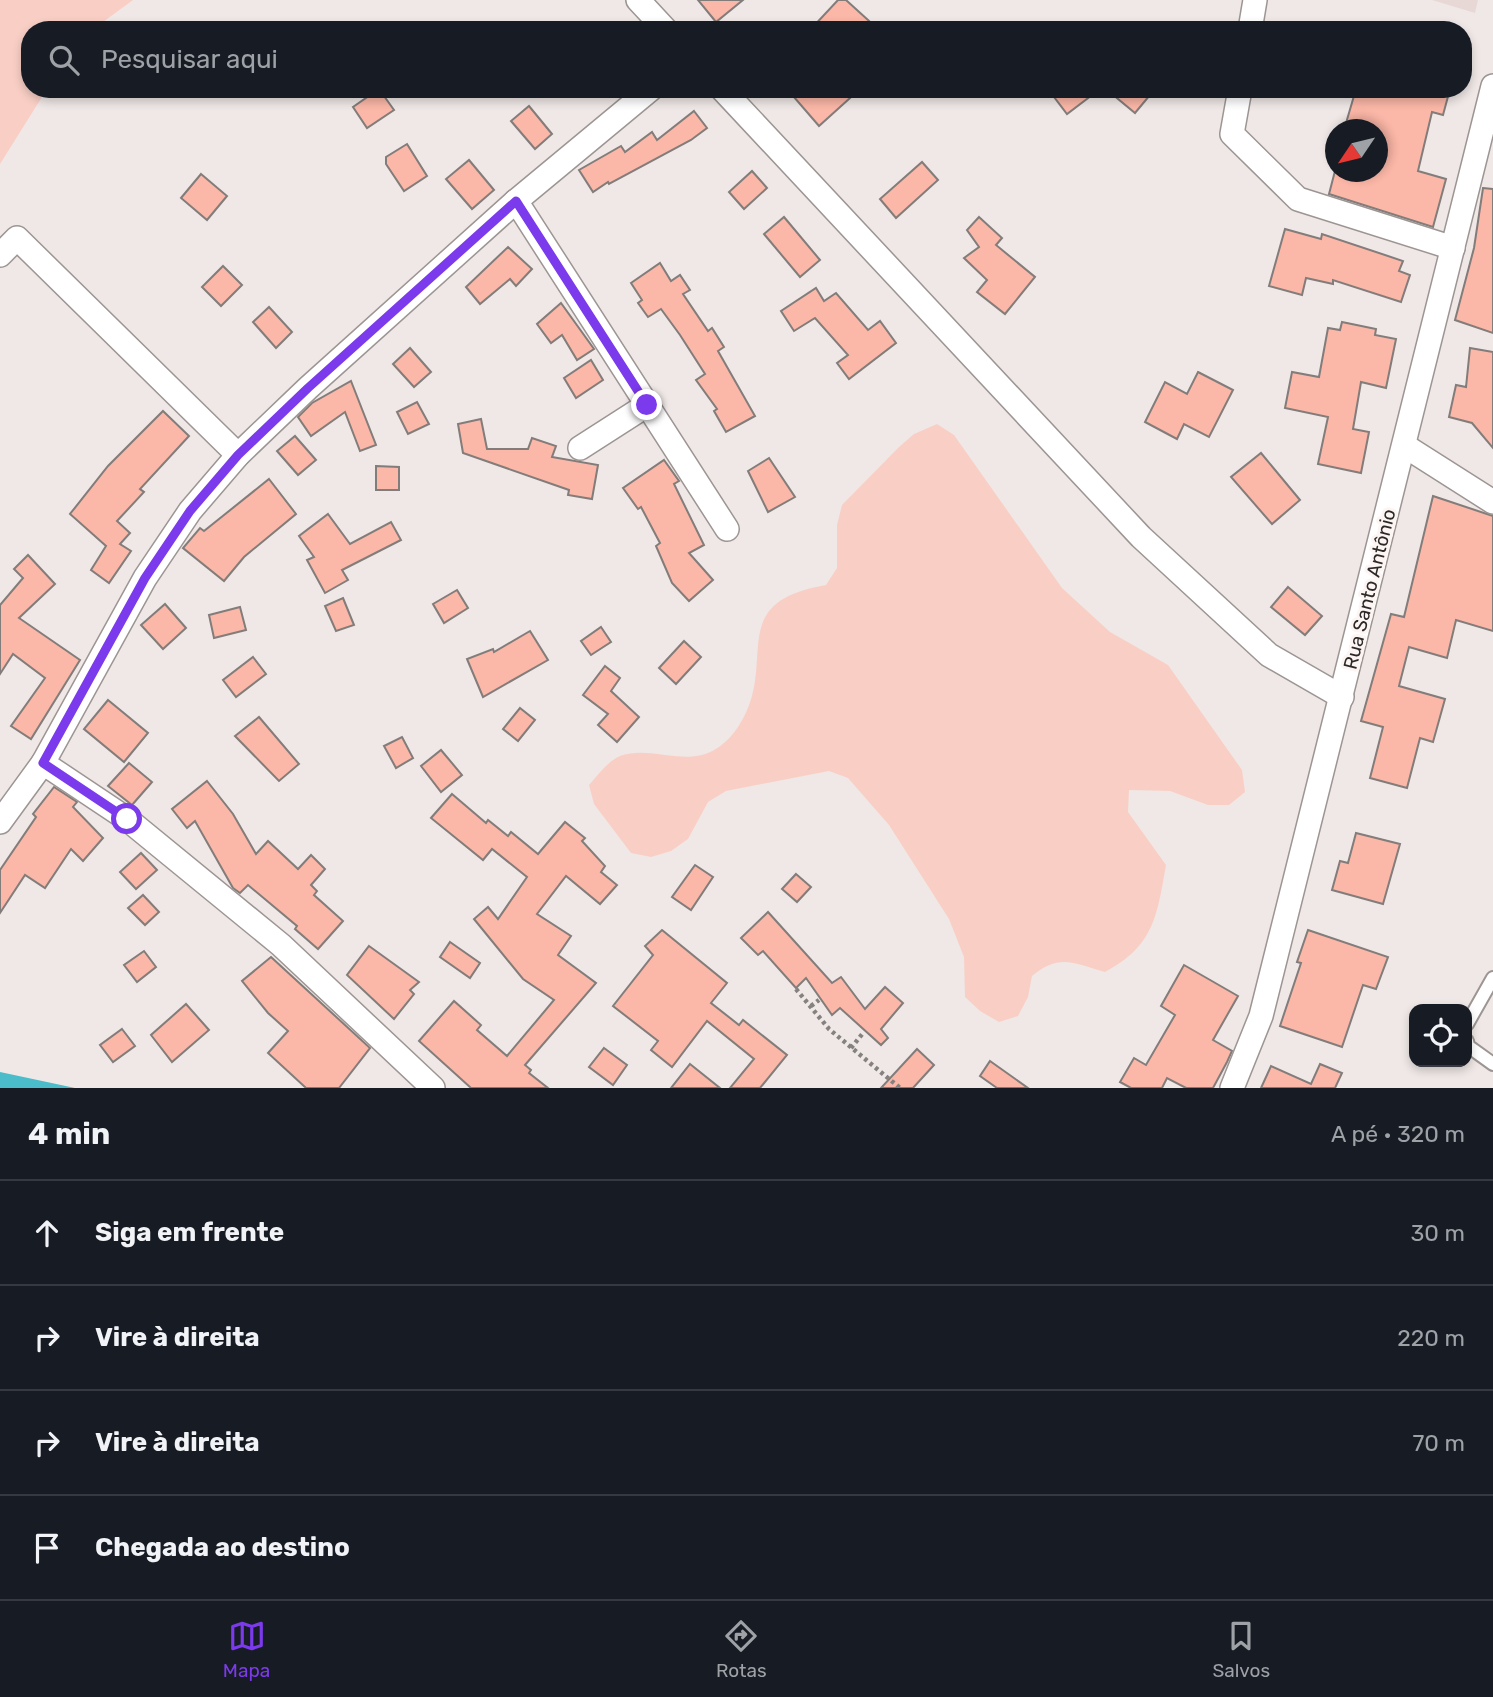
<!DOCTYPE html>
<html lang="pt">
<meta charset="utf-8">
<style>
:root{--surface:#171b24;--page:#20242c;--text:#f1f3f6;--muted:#9ea1a6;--line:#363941;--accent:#7c3aed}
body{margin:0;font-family:Rubik,sans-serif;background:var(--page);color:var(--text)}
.controls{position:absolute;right:21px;bottom:21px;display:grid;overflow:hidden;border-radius:14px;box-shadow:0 4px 10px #0003}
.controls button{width:63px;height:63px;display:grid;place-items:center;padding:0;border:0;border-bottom:2px solid var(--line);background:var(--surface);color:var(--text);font:35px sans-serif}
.compass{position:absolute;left:1325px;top:119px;width:63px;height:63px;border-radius:50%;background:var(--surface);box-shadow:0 4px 10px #0003;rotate:235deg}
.stop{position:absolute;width:21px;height:21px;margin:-16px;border:5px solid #7c3aed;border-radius:50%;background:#fff}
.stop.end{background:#7c3aed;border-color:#fff;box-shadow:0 2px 7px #0008}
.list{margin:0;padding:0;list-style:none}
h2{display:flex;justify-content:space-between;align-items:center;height:91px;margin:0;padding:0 28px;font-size:30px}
h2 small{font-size:23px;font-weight:400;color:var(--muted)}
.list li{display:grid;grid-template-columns:46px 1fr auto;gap:21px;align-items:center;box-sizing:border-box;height:105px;padding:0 28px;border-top:2px solid var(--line)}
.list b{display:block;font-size:26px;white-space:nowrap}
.list em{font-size:23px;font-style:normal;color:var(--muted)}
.icon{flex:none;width:38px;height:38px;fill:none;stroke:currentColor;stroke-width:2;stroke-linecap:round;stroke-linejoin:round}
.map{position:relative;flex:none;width:1493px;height:1088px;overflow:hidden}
.search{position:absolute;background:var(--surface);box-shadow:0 4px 10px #0003;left:21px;right:21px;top:21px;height:77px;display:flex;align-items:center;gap:18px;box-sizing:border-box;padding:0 24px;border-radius:28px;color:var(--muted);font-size:26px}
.sheet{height:511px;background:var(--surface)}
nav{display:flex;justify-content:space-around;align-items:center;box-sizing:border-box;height:98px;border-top:2px solid var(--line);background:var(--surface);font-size:19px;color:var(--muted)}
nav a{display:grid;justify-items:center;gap:4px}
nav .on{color:var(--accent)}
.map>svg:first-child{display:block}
.built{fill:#e8d8d5}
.green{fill:#f9cfc5}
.water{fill:#4abcca}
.building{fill:#fbb7a7;stroke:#827c7a;stroke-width:2}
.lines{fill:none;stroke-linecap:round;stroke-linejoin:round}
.lane-casing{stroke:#9c9593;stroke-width:16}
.street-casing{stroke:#9c9593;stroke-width:26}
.path{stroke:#85817f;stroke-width:4.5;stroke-dasharray:3.5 3.5;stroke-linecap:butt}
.lane{stroke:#fff;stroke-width:12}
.street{stroke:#fff;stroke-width:23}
.route{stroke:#7c3aed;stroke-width:9}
.labels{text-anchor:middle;stroke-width:6;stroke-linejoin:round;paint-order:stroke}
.street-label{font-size:19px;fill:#2c2928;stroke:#fdf5f3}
</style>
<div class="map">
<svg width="1493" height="1088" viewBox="0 0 1493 1088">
<rect width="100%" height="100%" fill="#efe8e6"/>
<polygon class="built" points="1432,0 1478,0 1475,13"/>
<g class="green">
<polygon points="0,0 133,0 92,30 30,30 30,89 47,89 0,164"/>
<path d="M937 424 954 435 1062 588 1110 632 1168 665 1242 770 1245 792 1229 805H1208L1170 791 1129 790 1128 812 1166 865C1157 916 1154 946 1105 972 1074 963 1059 953 1032 976L1028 997 1018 1016 999 1022 980 1011 965 997 964 957 949 919 889 825 848 778 829 771 726 791 708 802 688 839 671 851 651 857 631 853 594 804 589 785C598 775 608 761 620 756 659 742 701 781 738 727 781 663 721 603 826 585L837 568V525L842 505 899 447 914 434Z"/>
</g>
<polygon class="water" points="0,1072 75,1088 0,1088"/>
<g class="building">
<polygon points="698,0 743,0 716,22"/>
<polygon points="838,0 846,0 879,30 810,30"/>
<polygon points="379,89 394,110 367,128 353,107"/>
<polygon points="787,89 860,89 819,126"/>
<polygon points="1048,89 1100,89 1067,114"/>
<polygon points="1106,89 1155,89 1135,113"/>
<polygon points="1356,89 1450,89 1443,115 1432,112 1418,171 1446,179 1433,227 1329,194 1335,171 1367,177 1369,172 1377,172 1377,130 1344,130"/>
<polygon points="529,106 552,134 535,149 511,121"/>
<polygon points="694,111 707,128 691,140 609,184 608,182 593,192 579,170 621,146 625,152 652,132 657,140"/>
<polygon points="407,144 427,176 404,191 386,164 386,157"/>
<polygon points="469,160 494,190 472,209 446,179"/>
<polygon points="922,162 938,180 896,218 880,199"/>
<polygon points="752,171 767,188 744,209 729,192"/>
<polygon points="201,174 227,196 207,220 181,198"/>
<polygon points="1483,188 1493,189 1493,333 1455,320 1474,248"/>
<polygon points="784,217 820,260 800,277 764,234"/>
<polygon points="979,217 1002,238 996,245 1035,277 1005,314 977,292 987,280 964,258 979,247 967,230"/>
<polygon points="1285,229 1321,239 1322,234 1403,261 1399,271 1410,275 1401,302 1333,280 1333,284 1306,278 1302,295 1269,286"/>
<polygon points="508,247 532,269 516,286 510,279 480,304 466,287"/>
<polygon points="660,263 671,281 680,275 690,290 683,294 708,331 712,328 724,347 718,351 755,416 726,432 714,411 717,409 696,380 705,374 680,335 661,309 648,317 638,303 642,300 631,283"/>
<polygon points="223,266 242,285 221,306 202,287"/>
<polygon points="816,288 824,301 836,293 868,330 880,321 896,343 849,379 837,363 848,355 815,318 794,331 781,311"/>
<polygon points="561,303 594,349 577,360 562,335 551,343 537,324"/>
<polygon points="269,307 292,332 276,348 253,322"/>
<polygon points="1342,322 1376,329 1375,335 1396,339 1386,388 1361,382 1353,429 1369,432 1361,473 1318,464 1328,417 1285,408 1292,372 1319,377 1328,328 1340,330"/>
<polygon points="410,348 431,372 414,387 393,364"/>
<polygon points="1470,348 1493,352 1493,448 1472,423 1449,417 1456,385 1466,387"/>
<polygon points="591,360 603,380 576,398 564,378"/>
<polygon points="1198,372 1233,390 1209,437 1184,424 1177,439 1145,422 1165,382 1187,394"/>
<polygon points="351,381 376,445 360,451 345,412 311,436 298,417 312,403"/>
<polygon points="417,402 429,424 408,434 397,412"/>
<polygon points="163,411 189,436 140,489 144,492 117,521 130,533 120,544 131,551 109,583 91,570 106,546 70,514 108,466"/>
<polygon points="481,419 487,449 528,449 532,438 556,446 552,457 598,465 592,499 568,495 569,490 463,453 458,424"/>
<polygon points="295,436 316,460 298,475 277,451"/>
<polygon points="1261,453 1300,500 1272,524 1231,477"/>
<polygon points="769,458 795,497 768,512 748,471"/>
<polygon points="664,460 679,481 674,484 704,545 689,553 713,580 689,601 672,583 656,546 660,543 641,507 638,509 623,488"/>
<polygon points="376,466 399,467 399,490 376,490"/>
<polygon points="269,479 296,514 244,557 224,581 183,548 200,528 204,531"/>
<polygon points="1433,496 1493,516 1493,631 1456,620 1447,658 1409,647 1399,686 1445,699 1433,742 1420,738 1407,788 1370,778 1383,727 1361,721 1391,614 1404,617"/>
<polygon points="328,514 350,544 391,522 401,540 342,570 348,580 325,593 307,560 314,557 299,536"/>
<polygon points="28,555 55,584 19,618 80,660 31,739 11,726 45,678 13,654 0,674 0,605 23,578 14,569"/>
<polygon points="1288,587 1322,616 1305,635 1271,607"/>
<polygon points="457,590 468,608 444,623 433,604"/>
<polygon points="343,598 354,625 336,631 325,606"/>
<polygon points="165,604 186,628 163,649 141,625"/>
<polygon points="240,607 246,630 214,638 209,615"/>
<polygon points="601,627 611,642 591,655 581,641"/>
<polygon points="530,631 548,660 483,697 467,659 493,649 494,652"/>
<polygon points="684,641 701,657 676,684 659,668"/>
<polygon points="253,657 266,674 236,697 223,680"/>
<polygon points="605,666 620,678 611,691 639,717 617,742 598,725 608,714 583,695"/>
<polygon points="108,700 148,733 124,762 84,729"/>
<polygon points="520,708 535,720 518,741 503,729"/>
<polygon points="259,717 299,764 279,781 235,736"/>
<polygon points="402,737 413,758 396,768 384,746"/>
<polygon points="441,750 462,775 441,792 421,766"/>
<polygon points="129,763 152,782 132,805 108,786"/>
<polygon points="207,781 233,814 256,854 268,841 298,869 311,855 325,869 311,885 317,891 314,895 343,921 318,949 295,929 297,926 248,885 240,893 233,888 195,821 187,828 172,809"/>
<polygon points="54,787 77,802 73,807 103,838 83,861 71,849 45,888 25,875 0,913 0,870 36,817 33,814"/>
<polygon points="452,794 486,823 488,820 508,836 511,832 538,854 565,822 585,838 582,841 605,866 601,872 617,885 600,904 566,876 537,914 571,936 558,955 596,983 525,1065 531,1070 529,1073 548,1088 471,1088 419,1041 454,1001 481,1025 477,1030 507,1056 554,1000 523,979 474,919 488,907 498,919 527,877 492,849 483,860 431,818"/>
<polygon points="1356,833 1400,844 1383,904 1332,890 1340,861 1348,863"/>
<polygon points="141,853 157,870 136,889 120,872"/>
<polygon points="695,865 713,877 691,910 672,897"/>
<polygon points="796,874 811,887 797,902 782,889"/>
<polygon points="143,895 159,912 145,925 128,908"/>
<polygon points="768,912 832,983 841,977 865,1009 885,987 903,1003 881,1029 888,1038 881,1045 840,1008 832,1015 806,978 796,988 763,951 758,955 741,938"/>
<polygon points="662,930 727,983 711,1003 739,1025 743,1020 787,1055 760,1088 730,1088 754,1059 707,1021 672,1067 651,1050 658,1041 613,1006 653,955 645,946"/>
<polygon points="1308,930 1388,957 1376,989 1363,985 1342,1047 1280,1026 1301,963 1297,962"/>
<polygon points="450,942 480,963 470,978 440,957"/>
<polygon points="369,946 419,982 410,990 414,994 394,1019 347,975"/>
<polygon points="144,951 156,967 137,982 124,965"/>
<polygon points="271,957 370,1048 339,1088 306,1088 268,1053 288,1031 268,1013 242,981"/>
<polygon points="1184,965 1238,996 1213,1040 1232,1051 1227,1062 1213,1088 1186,1088 1167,1078 1162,1088 1131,1088 1120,1082 1134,1058 1146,1065 1175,1015 1161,1006"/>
<polygon points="186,1004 209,1030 172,1062 151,1035"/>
<polygon points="122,1029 135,1046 113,1062 100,1045"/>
<polygon points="604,1048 627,1065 613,1085 589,1067"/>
<polygon points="917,1049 934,1065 913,1088 881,1088"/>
<polygon points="990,1061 1028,1088 997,1088 980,1076"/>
<polygon points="690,1064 720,1088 671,1088"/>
<polygon points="1320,1064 1342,1073 1335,1088 1261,1088 1271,1066 1311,1084"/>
</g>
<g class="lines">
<g class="lane-casing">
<g id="lane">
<polyline points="1467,1024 1493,978"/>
<polyline points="1467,1041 1468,1046 1493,1064"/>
</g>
</g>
<g class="street-casing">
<g id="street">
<polyline points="638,0 666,30"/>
<polyline points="1250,30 1255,0"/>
<polyline points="722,89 1141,537 1269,655 1342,697"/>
<polyline points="1240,89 1232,134 1298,199 1453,248"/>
<polyline points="516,201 727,529"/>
<polyline points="0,255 17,238 238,455"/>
<polyline points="1405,446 1493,502"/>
<polyline points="580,448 647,405"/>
<polyline points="43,763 127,819 281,945 433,1088"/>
<polyline points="0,822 43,763 145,578 190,511 238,455 308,388 516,201 651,89"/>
<polyline points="1232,1088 1261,1016 1493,86"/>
</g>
</g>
<g class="path">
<polyline points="796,989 829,1029 900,1088"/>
<polyline points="811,1006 819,1000"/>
<polyline points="851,1048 863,1033"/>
</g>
<use href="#lane" class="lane"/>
<use href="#street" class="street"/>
</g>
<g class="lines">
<polyline class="route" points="127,819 43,763 145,578 190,511 238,455 308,388 516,201 647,405"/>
</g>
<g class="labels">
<g class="street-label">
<text transform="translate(1369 589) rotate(-76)" y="7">Rua Santo Antônio</text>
</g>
</g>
</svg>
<div class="controls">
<button><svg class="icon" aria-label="locate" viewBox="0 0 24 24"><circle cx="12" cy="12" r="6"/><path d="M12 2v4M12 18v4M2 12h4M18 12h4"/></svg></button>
</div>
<svg class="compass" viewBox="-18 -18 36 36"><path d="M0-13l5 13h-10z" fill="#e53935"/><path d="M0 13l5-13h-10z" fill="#9ea1a6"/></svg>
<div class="stop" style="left:127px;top:819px"></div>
<div class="stop end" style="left:647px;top:405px"></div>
<div class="search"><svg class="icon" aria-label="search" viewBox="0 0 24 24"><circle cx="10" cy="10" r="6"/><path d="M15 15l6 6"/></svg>Pesquisar aqui</div>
</div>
<section class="sheet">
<h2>4 min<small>A pé · 320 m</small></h2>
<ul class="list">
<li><svg class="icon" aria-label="ahead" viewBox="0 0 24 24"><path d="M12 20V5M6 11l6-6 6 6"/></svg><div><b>Siga em frente</b></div><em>30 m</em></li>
<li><svg class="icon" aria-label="right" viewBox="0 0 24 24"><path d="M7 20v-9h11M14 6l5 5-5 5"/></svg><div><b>Vire à direita</b></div><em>220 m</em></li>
<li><svg class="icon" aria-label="right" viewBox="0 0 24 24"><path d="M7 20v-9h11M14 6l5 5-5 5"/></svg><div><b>Vire à direita</b></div><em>70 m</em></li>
<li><svg class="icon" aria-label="arrive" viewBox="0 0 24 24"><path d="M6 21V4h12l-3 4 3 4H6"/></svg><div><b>Chegada ao destino</b></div></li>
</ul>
</section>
<nav>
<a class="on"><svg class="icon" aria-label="map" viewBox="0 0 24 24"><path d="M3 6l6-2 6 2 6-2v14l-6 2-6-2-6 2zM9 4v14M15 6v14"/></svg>Mapa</a>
<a><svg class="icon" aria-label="directions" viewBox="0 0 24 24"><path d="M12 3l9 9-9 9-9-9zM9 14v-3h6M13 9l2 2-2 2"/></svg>Rotas</a>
<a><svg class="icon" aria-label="saved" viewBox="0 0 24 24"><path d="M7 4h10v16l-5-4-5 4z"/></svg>Salvos</a>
</nav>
